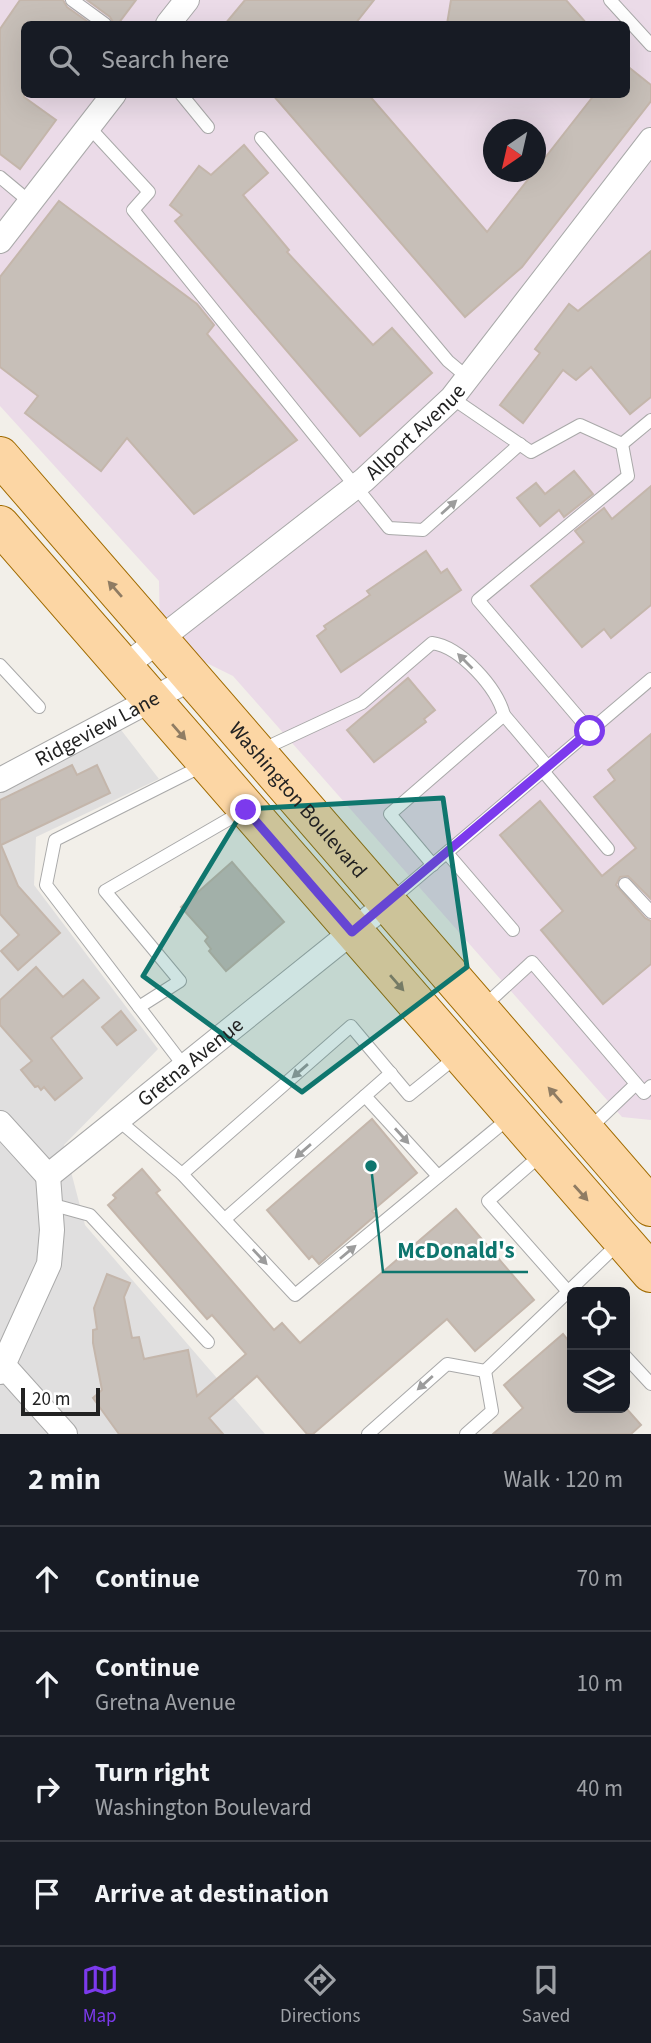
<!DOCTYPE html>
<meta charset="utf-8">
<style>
:root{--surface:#171b24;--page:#20242c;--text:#f1f3f6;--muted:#9ea1a6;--line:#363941;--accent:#7c3aed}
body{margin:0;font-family:"Source Sans 3",sans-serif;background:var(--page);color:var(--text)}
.controls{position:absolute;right:21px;bottom:21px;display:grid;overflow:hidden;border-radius:10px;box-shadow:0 7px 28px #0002}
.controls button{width:63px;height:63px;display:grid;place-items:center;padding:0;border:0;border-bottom:2px solid var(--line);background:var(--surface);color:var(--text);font:35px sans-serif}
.compass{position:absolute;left:483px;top:119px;width:63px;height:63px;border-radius:50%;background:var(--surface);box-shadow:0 7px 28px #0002;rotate:214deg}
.scale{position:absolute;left:21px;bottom:18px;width:79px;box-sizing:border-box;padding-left:7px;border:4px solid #222;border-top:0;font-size:19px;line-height:24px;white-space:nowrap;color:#222;-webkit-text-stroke:5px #fff;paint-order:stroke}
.stop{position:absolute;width:21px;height:21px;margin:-16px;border:5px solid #7c3aed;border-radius:50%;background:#fff}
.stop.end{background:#7c3aed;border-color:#fff;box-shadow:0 2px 7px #0008}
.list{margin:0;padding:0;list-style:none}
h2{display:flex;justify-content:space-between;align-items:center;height:91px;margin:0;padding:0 28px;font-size:30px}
h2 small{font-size:23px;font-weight:400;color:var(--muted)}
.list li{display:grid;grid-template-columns:46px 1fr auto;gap:21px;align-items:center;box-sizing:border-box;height:105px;padding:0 28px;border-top:2px solid var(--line)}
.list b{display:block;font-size:26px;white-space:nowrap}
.list p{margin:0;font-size:23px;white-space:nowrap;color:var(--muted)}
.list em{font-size:23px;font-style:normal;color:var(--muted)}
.icon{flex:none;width:38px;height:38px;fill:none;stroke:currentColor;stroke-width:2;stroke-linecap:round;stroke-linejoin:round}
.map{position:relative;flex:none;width:651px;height:1434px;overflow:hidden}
.search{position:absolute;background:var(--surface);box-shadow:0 7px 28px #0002;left:21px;right:21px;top:21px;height:77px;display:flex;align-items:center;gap:18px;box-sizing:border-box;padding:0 24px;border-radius:10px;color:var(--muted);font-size:26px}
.sheet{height:511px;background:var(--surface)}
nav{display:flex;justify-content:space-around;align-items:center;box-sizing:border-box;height:98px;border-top:2px solid var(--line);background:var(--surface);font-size:19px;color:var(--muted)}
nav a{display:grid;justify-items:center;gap:4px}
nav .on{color:var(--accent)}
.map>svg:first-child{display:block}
.residential{fill:#e0dfdf}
.industrial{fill:#ebdbe8;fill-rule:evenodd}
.building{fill:#c7bfb8;stroke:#c4b6ab;stroke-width:2}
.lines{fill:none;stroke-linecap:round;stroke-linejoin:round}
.lane-casing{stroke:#a9a9a9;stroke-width:14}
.street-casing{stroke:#a9a9a9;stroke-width:26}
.primary-casing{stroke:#a06b00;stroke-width:40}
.lane{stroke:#fff;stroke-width:12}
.street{stroke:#fff;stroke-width:24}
.primary{stroke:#fcd6a4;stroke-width:38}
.oneway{fill:#9c9c9c}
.oneway2{fill:#8f7c63}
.route{stroke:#7c3aed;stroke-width:9}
.marked{fill:#0f766e;fill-opacity:0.2;stroke:#0f766e;stroke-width:5;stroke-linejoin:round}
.labels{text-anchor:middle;stroke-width:5;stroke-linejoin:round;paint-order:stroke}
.street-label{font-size:21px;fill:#222;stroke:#fff}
.leader{fill:none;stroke:#0f766e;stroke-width:2.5}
.callout-dot{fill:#0f766e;stroke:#fff;stroke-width:2.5}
.callout-label{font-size:23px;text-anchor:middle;font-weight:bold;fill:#0f766e;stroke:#fff;stroke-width:5;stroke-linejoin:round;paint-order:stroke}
</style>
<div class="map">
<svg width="651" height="1434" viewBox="0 0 651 1434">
<rect width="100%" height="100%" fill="#f2efe9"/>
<polygon class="residential" points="118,726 159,779 36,837 34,885 158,1049 64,1145 85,1225 265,1434 0,1434 0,783"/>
<path class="industrial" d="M0 0H651V1120L622 1117 233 676 160 640 159 581 0 406ZM24 24H626V94H24ZM494 130H536V172H494Z"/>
<g class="building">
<polygon points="20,0 63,0 67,7 91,24 24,24 24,97 56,120 20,169 0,154 0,29"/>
<polygon points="87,0 136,0 118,24 114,24 110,17"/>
<polygon points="245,0 374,0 355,24 225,24"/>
<polygon points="451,0 566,0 587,24 447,24"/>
<polygon points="626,65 651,85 651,101 522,267 465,317 272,94 368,94 487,232 595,94 626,94"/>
<polygon points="244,145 268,173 243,195 289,250 287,252 373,345 392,328 432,373 360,436 175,221 182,215 170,205 199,166 211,175"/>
<polygon points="59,201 197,304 214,325 207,334 297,440 194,514 127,438 101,471 25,413 38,396 0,367 0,277"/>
<polygon points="651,251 651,397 630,414 591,367 576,380 563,370 523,423 500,405 540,353 535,349 569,304 578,311"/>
<polygon points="574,471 593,494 564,517 559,510 540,526 517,498 536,483 545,494"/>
<polygon points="651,486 651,605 611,638 604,629 582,647 531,586 584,542 575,531 604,508 612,519"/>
<polygon points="426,551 441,573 447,569 461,590 341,672 317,636 326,629 324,626 370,595 367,591"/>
<polygon points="408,678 435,710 424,719 426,722 374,762 347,730"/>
<polygon points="651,734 651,899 628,876 620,877 616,885 645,918 651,921 651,964 603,1004 541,930 563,911 500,835 540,801 602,876 636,848 594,797 615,780 608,770"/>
<polygon points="72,765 77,775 97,765 110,793 1,845 18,886 60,933 18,970 1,951 19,935 0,914 0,800"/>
<polygon points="232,862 284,922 226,971 209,951 211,949 205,941 208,937 181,907"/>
<polygon points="36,967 63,997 83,980 99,998 51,1038 82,1078 55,1100 44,1087 41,1090 38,1086 35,1087 21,1070 32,1061 0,1025 0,1000"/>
<polygon points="121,1011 136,1030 117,1045 102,1027"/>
<polygon points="372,1119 417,1173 372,1211 376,1215 319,1264 312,1256 309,1259 267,1210"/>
<polygon points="142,1169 160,1190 156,1193 274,1330 282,1323 300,1343 456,1209 534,1300 475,1351 447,1319 313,1434 307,1434 257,1376 209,1418 223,1434 119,1434 93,1398 102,1390 93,1343 93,1330 97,1329 94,1308 107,1274 130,1283 124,1297 132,1338 139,1337 144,1359 188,1350 197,1396 246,1354 212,1315 207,1319 108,1205 116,1198 113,1195"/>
<polygon points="563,1334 572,1345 572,1408 626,1408 641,1425 631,1434 493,1434 523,1408 504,1385"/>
</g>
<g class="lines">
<g class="lane-casing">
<g id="lane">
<polyline points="72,0 105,24"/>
<polyline points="610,0 651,45"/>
<polyline points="181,94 208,127"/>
<polyline points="89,127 149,192 133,210 389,528 423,530 520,444"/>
<polyline points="261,138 448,361 467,377"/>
<polyline points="0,177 30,202"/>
<polyline points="452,398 531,452 580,425 622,444 651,420"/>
<polyline points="0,665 39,707"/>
<polyline points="590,731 478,600 628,476 622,444"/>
<path d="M261 750 362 703 432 643C461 647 497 688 504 715"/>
<polyline points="543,771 608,849"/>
<polyline points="447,853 513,930"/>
<polyline points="433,865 390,814 504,715 548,767"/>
<polyline points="625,884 651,912"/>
<polyline points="391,900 651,679"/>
<polyline points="139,1007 180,981 105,891 243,811"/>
<polyline points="483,1007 532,962 644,1093 651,1086"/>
<polyline points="184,1066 46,885 55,840 204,765"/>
<polyline points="365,1096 438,1176"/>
<polyline points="118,1120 182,1174 295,1295 509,1118"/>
<polyline points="589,1129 636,1084"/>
<polyline points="542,1154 488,1201 572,1296"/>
<polyline points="182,1174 351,1026 409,1095 456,1057"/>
<polyline points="50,1204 90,1215 208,1342"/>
<polyline points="225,1219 391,1073"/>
<polyline points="625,1356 651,1384"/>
<polyline points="485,1371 620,1242"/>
<polyline points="368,1434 447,1364 485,1371"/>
<polyline points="466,1434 492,1411 485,1371"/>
</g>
</g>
<g class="street-casing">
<g id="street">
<polyline points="168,24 187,0"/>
<polyline points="0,241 114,94"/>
<path id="s1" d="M123 668 364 480 452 398 651 140"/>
<path id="s2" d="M0 780 194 677"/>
<path id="s3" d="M0 1123 48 1176 388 903"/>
<polyline points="4,1366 65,1434"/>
<polyline points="0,1372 49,1264 52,1230 48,1176"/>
</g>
</g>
<g class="primary-casing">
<g id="primary">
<path id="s4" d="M0 456 651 1207"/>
<polyline points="0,525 651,1273"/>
</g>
</g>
<use href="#lane" class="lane"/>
<use href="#street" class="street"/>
<use href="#primary" class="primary"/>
</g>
<defs><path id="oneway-solid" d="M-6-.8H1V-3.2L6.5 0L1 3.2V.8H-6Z" transform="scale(1.75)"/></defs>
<g class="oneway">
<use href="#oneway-solid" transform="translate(449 507) rotate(-42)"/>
<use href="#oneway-solid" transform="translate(465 661) rotate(-135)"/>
<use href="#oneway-solid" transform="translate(300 1071) rotate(139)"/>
<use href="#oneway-solid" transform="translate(402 1136) rotate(48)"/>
<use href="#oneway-solid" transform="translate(303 1151) rotate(139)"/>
<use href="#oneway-solid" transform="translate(348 1252) rotate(-40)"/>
<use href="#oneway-solid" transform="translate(260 1257) rotate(47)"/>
<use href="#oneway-solid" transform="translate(425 1383) rotate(138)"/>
</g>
<g class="oneway2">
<use href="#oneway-solid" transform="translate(115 589) rotate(-131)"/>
<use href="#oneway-solid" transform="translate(179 732) rotate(49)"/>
<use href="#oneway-solid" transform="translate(397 983) rotate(49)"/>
<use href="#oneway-solid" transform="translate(555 1095) rotate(-131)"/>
<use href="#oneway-solid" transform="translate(581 1193) rotate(48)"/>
</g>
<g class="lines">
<polyline class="route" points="246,810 352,932 590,731"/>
</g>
<path class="marked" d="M443 798 467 967 302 1092 143 976 244 809Z"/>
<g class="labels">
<g class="street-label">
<text dy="7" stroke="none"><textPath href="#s1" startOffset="376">Allport Avenue</textPath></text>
<text dy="7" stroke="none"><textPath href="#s2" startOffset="110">Ridgeview Lane</textPath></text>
<text dy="7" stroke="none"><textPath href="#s4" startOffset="455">Washington Boulevard</textPath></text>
<text dy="7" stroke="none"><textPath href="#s3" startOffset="254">Gretna Avenue</textPath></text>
</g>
</g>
<path class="leader" d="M371 1166L383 1272H528"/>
<circle class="callout-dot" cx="371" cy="1166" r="7"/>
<g class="callout-label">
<text x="456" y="1258">McDonald's</text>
</g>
</svg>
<div class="controls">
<button><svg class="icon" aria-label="locate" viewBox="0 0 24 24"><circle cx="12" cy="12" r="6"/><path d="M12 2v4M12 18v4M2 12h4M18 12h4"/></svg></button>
<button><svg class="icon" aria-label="layers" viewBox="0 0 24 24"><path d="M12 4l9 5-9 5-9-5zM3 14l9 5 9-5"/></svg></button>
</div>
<svg class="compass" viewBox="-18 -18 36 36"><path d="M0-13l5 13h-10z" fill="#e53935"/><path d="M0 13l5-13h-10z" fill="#9ea1a6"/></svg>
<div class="scale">20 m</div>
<div class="stop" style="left:590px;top:731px"></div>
<div class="stop end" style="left:246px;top:810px"></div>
<div class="search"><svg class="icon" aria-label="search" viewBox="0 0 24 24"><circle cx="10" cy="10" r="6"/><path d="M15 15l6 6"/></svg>Search here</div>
</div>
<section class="sheet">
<h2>2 min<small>Walk · 120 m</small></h2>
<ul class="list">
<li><svg class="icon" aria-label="ahead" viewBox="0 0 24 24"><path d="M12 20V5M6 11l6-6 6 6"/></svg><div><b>Continue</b></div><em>70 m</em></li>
<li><svg class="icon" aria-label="ahead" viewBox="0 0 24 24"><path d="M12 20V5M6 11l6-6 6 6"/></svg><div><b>Continue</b><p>Gretna Avenue</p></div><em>10 m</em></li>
<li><svg class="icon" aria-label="right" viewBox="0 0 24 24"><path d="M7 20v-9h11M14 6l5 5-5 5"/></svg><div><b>Turn right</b><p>Washington Boulevard</p></div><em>40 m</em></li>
<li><svg class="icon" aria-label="arrive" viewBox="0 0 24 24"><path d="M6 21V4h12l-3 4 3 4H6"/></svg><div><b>Arrive at destination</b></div></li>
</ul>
</section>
<nav>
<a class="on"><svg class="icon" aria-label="map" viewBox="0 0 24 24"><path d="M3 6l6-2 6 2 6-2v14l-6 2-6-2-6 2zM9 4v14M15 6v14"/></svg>Map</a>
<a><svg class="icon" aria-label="directions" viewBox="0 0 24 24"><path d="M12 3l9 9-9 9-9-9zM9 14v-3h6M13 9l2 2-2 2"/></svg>Directions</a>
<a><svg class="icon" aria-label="saved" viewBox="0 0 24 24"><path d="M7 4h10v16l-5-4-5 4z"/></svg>Saved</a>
</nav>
